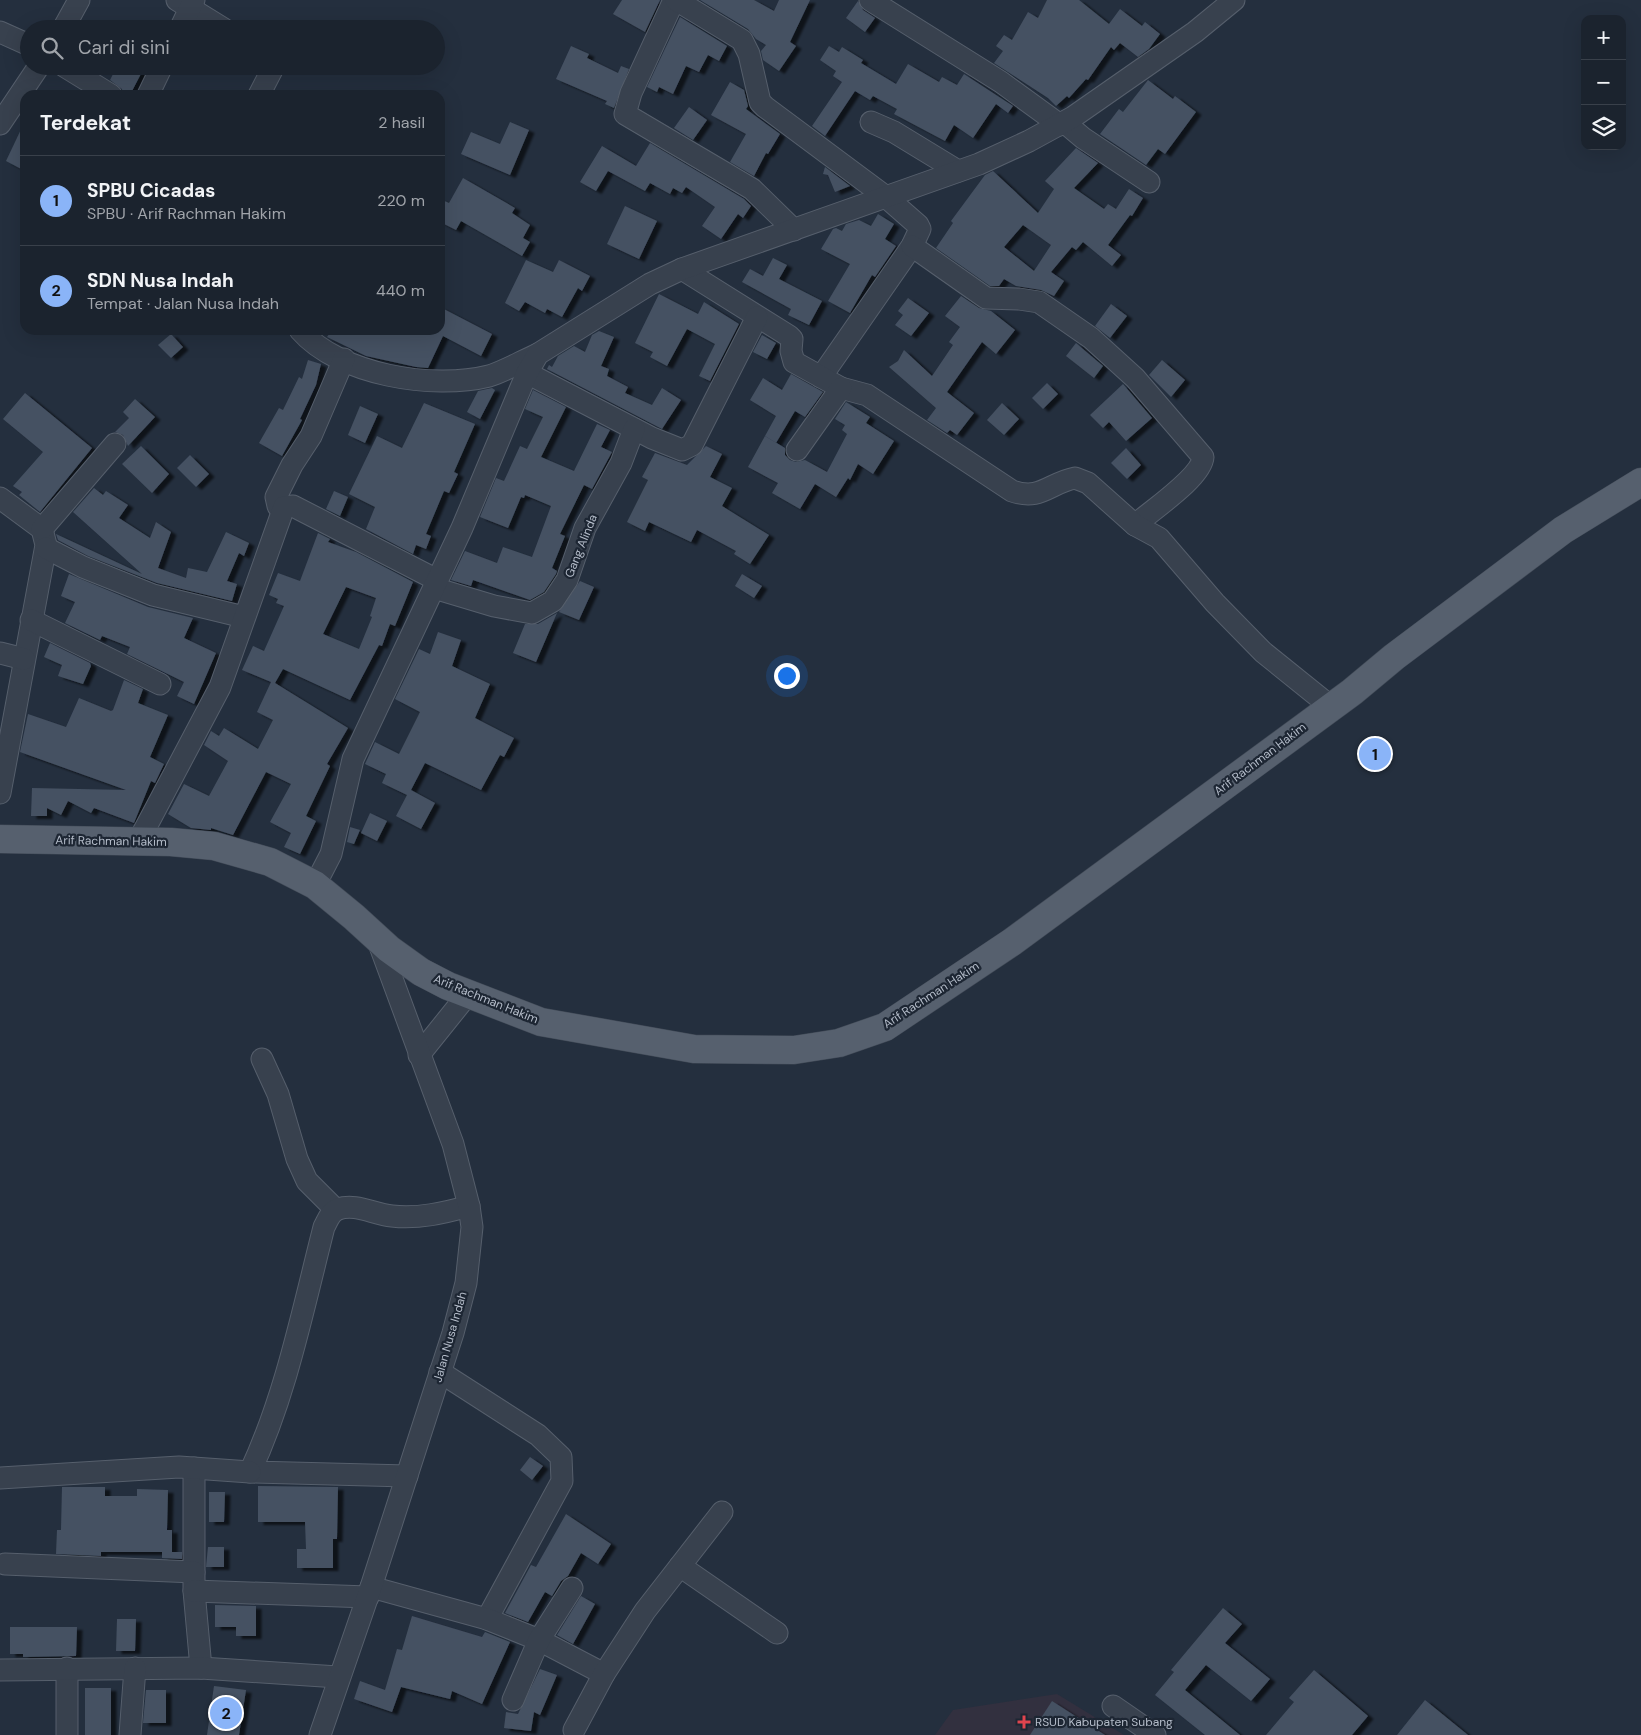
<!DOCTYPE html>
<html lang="id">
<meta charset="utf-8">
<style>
:root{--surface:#1b232e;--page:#242b36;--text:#f1f3f6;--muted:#a0a4aa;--line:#39404a;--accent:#8ab4f8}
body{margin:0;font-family:"DM Sans",sans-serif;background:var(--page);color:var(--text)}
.controls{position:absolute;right:15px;top:15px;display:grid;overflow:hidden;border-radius:10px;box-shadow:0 5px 20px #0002}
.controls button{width:45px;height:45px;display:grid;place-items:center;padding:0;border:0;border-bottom:1px solid var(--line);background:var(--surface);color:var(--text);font:25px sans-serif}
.you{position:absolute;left:786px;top:675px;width:18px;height:18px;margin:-12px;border:4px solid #fff;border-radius:50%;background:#1a73e8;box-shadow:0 0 0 8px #1a73e833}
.badge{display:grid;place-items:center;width:32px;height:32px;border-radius:50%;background:var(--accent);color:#111;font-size:16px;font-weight:700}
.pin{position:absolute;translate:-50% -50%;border:2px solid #fff;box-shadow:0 1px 5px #0006}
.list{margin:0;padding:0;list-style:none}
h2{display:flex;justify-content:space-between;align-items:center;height:65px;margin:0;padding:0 20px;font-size:21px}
h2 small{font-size:16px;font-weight:400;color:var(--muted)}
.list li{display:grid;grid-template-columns:32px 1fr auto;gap:15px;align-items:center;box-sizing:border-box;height:90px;padding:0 20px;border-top:1px solid var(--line)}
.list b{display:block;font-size:19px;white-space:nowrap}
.list p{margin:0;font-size:16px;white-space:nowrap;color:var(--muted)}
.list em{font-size:16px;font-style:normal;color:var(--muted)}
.icon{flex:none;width:28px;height:28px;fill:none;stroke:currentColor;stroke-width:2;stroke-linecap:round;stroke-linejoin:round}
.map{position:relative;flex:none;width:1641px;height:1735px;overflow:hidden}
.search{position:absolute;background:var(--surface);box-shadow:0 5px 20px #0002;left:20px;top:20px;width:425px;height:55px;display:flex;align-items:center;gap:12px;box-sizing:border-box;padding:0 18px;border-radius:28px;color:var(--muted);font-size:19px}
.panel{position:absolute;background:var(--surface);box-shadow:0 5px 20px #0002;left:20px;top:90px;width:425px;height:245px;border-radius:15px}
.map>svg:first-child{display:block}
.medical{fill:#32303f}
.building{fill:#455162;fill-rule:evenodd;filter:url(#shadow)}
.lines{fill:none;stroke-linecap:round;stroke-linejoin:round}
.street-casing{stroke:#565f6c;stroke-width:23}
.primary-casing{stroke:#414a57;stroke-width:29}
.street{stroke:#38414e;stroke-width:21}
.primary{stroke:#56606e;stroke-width:28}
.health-dot{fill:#e0444e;stroke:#1d2633;stroke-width:2}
.labels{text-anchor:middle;stroke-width:4.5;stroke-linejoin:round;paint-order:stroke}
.street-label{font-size:12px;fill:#b4bcc9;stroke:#1d2633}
.poi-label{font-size:12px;fill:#b4bcc9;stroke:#1d2633;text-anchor:start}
</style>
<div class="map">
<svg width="1641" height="1735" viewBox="0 0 1641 1735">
<defs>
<filter id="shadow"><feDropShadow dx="5.5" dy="3" stdDeviation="1" flood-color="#0009"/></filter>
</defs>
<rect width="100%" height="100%" fill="#242f3e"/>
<polygon class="medical" points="1057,1694 1124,1735 935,1735 953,1710"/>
<g class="building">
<polygon points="622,0 660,0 645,32 613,14"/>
<polygon points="700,0 754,0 774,11 779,0 810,0 790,42 796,46 779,71 763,60 761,51 766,45 756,39 748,29"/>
<polygon points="1047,0 1079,0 1109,24 1120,9 1142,26 1145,22 1160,34 1149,49 1138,57 1120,43 1114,50 1111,47 1088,80 1086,79 1069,98 1067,96 1056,106 1048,98 994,63 1003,51 996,46 1004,35 1012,40 1028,12 1038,18"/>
<polygon points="858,1 863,10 875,18 865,32 846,18"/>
<polygon points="680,17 727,46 719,61 708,55 699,72 686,66 673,94 659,87 657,92 647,87"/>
<polygon points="571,46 589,54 587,58 618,73 621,66 629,69 614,108 605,104 607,101 556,79"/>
<polygon points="829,46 839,52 842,47 863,60 861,63 896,84 908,64 939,82 942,77 957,85 964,74 1013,106 1008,113 996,104 973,138 954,125 945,141 894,114 897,109 873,96 870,100 855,91 825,136 812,126 842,82 833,76 836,71 820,60"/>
<polygon points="117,66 145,66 130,95 123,95 122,89 110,80"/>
<polygon points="1148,80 1173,99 1175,96 1196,112 1165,154 1158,149 1146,165 1100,134 1119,109 1123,112"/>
<polygon points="730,82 744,90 748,106 746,109 780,134 768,154 766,153 754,176 730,162 746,134 711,115"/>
<polygon points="689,107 707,120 693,140 674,128"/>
<polygon points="25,121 25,171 6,161"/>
<polygon points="510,122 529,130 510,175 461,154 471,132 500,144"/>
<polygon points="650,143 744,199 751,206 743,218 738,214 721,239 702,226 715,207 686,187 682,193 673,188 670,194 650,183 645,191 608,171 596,191 580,182 602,146 636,166"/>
<path d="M1076 148 1098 163 1074 188 1104 209 1108 204 1116 209 1129 189 1143 198 1132 216 1130 215 1108 245 1121 255 1112 266 1083 242 1076 250 1072 247 1051 272 1064 281 1054 296 1041 290 1016 286 1004 279 999 286H990L936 248 953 223 951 221 985 175 993 171 1038 213 1054 189 1045 181ZM1023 225 1051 245 1034 271 1004 247Z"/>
<polygon points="825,167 850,186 835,192 828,175 823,174"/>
<polygon points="463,178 515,208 512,213 530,225 523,238 530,242 522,256 461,221 456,230 440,222 440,199 449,203"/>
<polygon points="625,206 657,221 639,259 607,244"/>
<polygon points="878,214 894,224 885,239 896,246 875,277 872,275 850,313 828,301 850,264 821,249 833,229 836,228 842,231 846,224 859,220 871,226"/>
<polygon points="773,258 787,265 779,279 822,301 809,325 788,315 791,309 742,282 750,269 763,276"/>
<polygon points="526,260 553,272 559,260 590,276 582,291 578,288 562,317 547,309 545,313 525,302 519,311 505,303"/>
<polygon points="659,294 698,314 704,302 739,324 710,381 699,376 715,344 687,329 667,366 650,357 653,352 635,343"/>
<polygon points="961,296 979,308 991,311 1015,330 996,354 982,342 947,392 974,413 957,435 950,430 947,433 927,420 936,408 889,367 898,361 904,350 932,376 953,345 949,342 960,327 945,316"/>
<polygon points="908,298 929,313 911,336 895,325 903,315 898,311"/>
<polygon points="1111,304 1127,316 1110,338 1095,326"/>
<polygon points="440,307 492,334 481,356 443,336 428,368 416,367 366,356 327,337 332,330 440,330"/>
<polygon points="599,331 614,337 601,366 609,369 607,376 628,387 625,393 652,405 662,388 681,400 662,429 547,369 549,365 552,367 558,356 574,346 585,352 592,335"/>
<polygon points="171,334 183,347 171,358 158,345"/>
<polygon points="762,335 776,343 767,359 753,352"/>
<polygon points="1076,343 1103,366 1094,378 1066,356"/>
<polygon points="308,360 321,364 316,385 300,419 302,420 282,456 259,443 279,408 283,410 299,377 302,379"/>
<polygon points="1162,360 1185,380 1171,397 1149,375"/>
<polygon points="791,374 823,392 805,417 795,411 776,443 765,436 776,416 750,400 763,378 782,390"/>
<polygon points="1047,383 1058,394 1043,409 1032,398"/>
<polygon points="1123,384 1152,418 1126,441 1109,422 1103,428 1090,415"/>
<polygon points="492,388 495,390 480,419 467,412 478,391"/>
<polygon points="533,390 566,407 541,457 574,471 597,424 610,430 601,447 612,452 592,489 584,485 560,534 565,536 552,568 557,571 556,574 544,592 530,600 473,580 471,586 451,580 465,551 497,563 503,547 532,557 551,506 525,495 524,498 521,497 508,528 480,517 496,478 504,481 520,446 527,449 543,417 525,409"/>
<polygon points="25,393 92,448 40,512 19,495 22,492 13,486 43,452 3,419"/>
<polygon points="135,399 155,417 128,446 123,435 115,432 129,418 123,412"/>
<polygon points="846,402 870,417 866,423 894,441 873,474 858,464 850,480 848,478 836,497 815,484 800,509 772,493 778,483 748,467 765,436 785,448 785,455 790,460 796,462 805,460 827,472 847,434 842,430 845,425 835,419"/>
<polygon points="424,403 475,424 454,472 458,474 449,493 444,491 426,534 431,536 426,549 416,545 413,554 366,529 375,507 349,494 377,436 402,448"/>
<polygon points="1002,403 1019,419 1004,435 987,420"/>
<polygon points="360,406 378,414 365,443 348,435"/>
<polygon points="141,446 169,474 152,493 122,464"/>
<polygon points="706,446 722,454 710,477 732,488 722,506 769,535 750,564 734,554 736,551 697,530 691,542 649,522 645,531 627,522 648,480 642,477 655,453 687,465"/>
<polygon points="1126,448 1141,465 1127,479 1111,463"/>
<polygon points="190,455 209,474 196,487 177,468"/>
<polygon points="94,488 103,495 106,491 128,505 119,518 150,538 156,522 171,532 158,568 186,578 188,568 207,572 226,532 249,543 244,556 239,553 227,581 237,584 232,601 157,583 88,556 58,540 56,534 142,574 73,512"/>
<polygon points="334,491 348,497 340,516 326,509"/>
<path d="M318 533 330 539 328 542 356 552 413 582 395 626 390 624 382 646 379 645 350 700 283 669 275 683 348 728 327 764 330 766 306 816 316 821 300 854 284 847 291 833 270 822 291 784 266 772 233 835 211 828V830L191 828 168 814 184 784 209 796 228 761 204 745 211 731 219 736 224 728 258 749 273 720 257 712 271 682 242 670 253 646 264 651 284 606 276 603 278 599 269 595 278 573 300 581ZM346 587 376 598 370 616 372 617 359 649 323 634Z"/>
<polygon points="69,574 148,607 193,618 184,638 216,653 194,704 177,696 184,682 127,654 130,647 102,636 100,640 65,623 75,602 61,596"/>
<polygon points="742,574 762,586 754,598 735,586"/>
<polygon points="580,581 594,587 579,620 559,612"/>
<polygon points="557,613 536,662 513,653 525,624 538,624"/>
<polygon points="438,632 461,640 452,666 490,684 475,718 514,738 504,757 500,755 481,790 425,763 411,790 435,803 421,829 396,816 407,795 382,783 386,774 365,764 375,742 399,754 420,712 395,699 419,649 430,654"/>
<polygon points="50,643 90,663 91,666 83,684 58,676 62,665 44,657"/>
<polygon points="124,680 143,689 138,703 168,715 150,757 164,764 155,783 151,781 134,823 94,808 91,813 68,801 61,815 47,808 47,816 31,816 32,788 126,790 20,752 28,714 66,727 79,698 111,711 113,710"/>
<polygon points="370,813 387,821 377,841 361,833"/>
<polygon points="350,827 360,830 354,844 347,842"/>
<polygon points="530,1457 543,1466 532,1480 520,1470"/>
<polygon points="258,1486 338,1487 337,1539 333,1539 333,1568 297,1568 297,1549 306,1549 305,1522 258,1522"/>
<polygon points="62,1487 105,1487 105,1496 137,1496 137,1489 168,1490 167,1530 172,1530 172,1552 182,1552 182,1559 162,1558 162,1552 101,1552 101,1556 56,1554 57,1530 61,1530"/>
<polygon points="209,1492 225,1492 224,1522 209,1522"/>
<polygon points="566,1514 611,1544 598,1564 581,1553 568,1576 561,1581 552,1596 545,1592 528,1622 505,1613 531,1565 536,1567"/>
<polygon points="208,1547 224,1547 224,1567 206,1567"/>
<polygon points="581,1596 595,1604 573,1644 557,1635"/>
<polygon points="215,1605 256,1606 256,1636 236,1636 236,1627 215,1627"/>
<polygon points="1223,1608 1242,1624 1225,1643 1270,1679 1251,1701 1206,1665 1185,1690 1240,1735 1205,1735 1155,1695 1174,1672 1171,1670"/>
<polygon points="412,1616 482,1637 485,1632 510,1642 482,1704 452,1691 450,1699 401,1687 392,1712 354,1699 360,1681 385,1690 397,1649 402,1650"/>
<polygon points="117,1619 136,1619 135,1651 116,1651"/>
<polygon points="10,1627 77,1627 76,1656 23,1657 23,1654 10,1654"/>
<polygon points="540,1669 557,1675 540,1715 534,1712 531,1731 504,1728 506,1712 518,1714"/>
<polygon points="1314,1670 1368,1716 1352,1735 1266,1735 1294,1702 1289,1698"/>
<polygon points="214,1686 246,1690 239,1735 207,1735"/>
<rect x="85" y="1688" width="26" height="47"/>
<polygon points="146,1690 166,1690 166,1723 143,1723"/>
<polygon points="1425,1700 1468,1735 1397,1735"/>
<polygon points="1052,1701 1105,1735 1030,1735"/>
</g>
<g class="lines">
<g class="street-casing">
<g id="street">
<polyline points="177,0 224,29"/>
<polyline points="674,0 631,93 625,114 752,189 794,230"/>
<polyline points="676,0 742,40 749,54 760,102 765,107 886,197 918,225 920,229 912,246 821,377"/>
<polyline points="870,0 1001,82 1060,125"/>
<polyline points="63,29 79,0"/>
<polyline points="180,29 194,0"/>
<polyline points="0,32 29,45"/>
<polyline points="64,66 111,95"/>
<polyline points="148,95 162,66"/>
<polyline points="259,95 274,66"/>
<polyline points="871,122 894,132 958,171"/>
<polyline points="1064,122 1083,138 1149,182"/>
<polyline points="0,124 39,66"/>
<path d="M912 246 986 298 1019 299 1039 302 1091 338 1135 378 1203 457C1202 477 1152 510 1135 525"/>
<path d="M682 269 789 336 792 339 791 351 794 362 841 388 867 395 1012 491C1041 501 1049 483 1075 478L1088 483 1135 525 1159 538 1215 603 1263 652 1330 706"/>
<path d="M300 330C339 375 433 390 489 376 505 371 522 361 538 354"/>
<polyline points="527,373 652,438 682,450 692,445 757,317"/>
<polyline points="797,450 841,388"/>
<polyline points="0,498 42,529 46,545 0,793"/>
<polyline points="282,510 278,506 276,497 292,465 311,436 344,359"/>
<polyline points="42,529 115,444"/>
<polyline points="46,548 83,567 153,595 244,617"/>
<polyline points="434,588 494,606 532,613 553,601 567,580 585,528 621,463 634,429"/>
<polyline points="31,620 160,684"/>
<polyline points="0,653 24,659"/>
<polyline points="138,842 220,687 284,507 293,506 437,580"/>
<polyline points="315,885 331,854 353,759 462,528 527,373 538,354 650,284 682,269 979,164 1029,141 1073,117 1195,32 1234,0"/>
<polyline points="419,1055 468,994"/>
<polyline points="262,1059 278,1094 297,1159 307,1181 336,1210"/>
<polyline points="440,1372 538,1435 561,1457 562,1481 487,1619"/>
<polyline points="194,1468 194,1591 201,1668"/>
<path d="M407 1476 250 1472C286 1395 303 1309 324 1227 328 1220 330 1212 338 1209 356 1203 373 1214 392 1216 418 1219 444 1213 469 1206"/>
<polyline points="0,1478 179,1467 250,1472"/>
<polyline points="5,1564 194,1572"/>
<polyline points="680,1566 777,1633"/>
<polyline points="371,1587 487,1619 539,1640 604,1674"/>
<polyline points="194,1591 368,1597"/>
<polyline points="67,1668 67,1735"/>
<polyline points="0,1670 201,1668 338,1677"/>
<polyline points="513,1700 539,1640 572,1588"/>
<polyline points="1113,1706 1155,1735"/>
<polyline points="574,1730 604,1674 645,1611 722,1512"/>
<polyline points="130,1735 135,1668"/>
<polyline points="320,1735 371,1587 453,1333 466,1283 472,1227 469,1206 453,1144 377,938"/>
</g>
</g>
<g class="primary-casing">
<polyline id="primary" points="0,839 171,842 214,846 270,862 315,885 354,917 389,949 421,972 448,986 541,1022 694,1049 794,1050 839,1043 885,1027 1012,942 1352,692 1394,657 1563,530 1641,482"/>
</g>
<use href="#street" class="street"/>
<use href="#primary" class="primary"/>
</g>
<path class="health-dot" d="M1021.5 1714.5h5v5h5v5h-5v5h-5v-5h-5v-5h5z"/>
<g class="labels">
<g class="street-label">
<text transform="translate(581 546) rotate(-68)" y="4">Gang Alinda</text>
<text transform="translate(1260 759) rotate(-37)" y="4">Arif Rachman Hakim</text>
<text transform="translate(111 841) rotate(1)" y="4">Arif Rachman Hakim</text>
<text transform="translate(931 995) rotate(-33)" y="4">Arif Rachman Hakim</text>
<text transform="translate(486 999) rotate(22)" y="4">Arif Rachman Hakim</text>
<text transform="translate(450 1337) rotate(-74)" y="4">Jalan Nusa Indah</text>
</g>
<g class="poi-label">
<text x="1035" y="1726">RSUD Kabupaten Subang</text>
</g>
</g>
</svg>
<div class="controls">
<button>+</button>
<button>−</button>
<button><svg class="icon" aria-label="layers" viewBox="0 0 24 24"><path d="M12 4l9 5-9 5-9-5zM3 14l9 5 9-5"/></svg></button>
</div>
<div class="you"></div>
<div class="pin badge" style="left:1375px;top:754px">1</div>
<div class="pin badge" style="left:226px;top:1713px">2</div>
<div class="search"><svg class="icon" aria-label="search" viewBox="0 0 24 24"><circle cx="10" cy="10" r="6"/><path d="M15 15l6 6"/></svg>Cari di sini</div>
<section class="panel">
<h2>Terdekat<small>2 hasil</small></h2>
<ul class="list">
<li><span class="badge">1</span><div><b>SPBU Cicadas</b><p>SPBU · Arif Rachman Hakim</p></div><em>220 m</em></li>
<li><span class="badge">2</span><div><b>SDN Nusa Indah</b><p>Tempat · Jalan Nusa Indah</p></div><em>440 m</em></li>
</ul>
</section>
</div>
